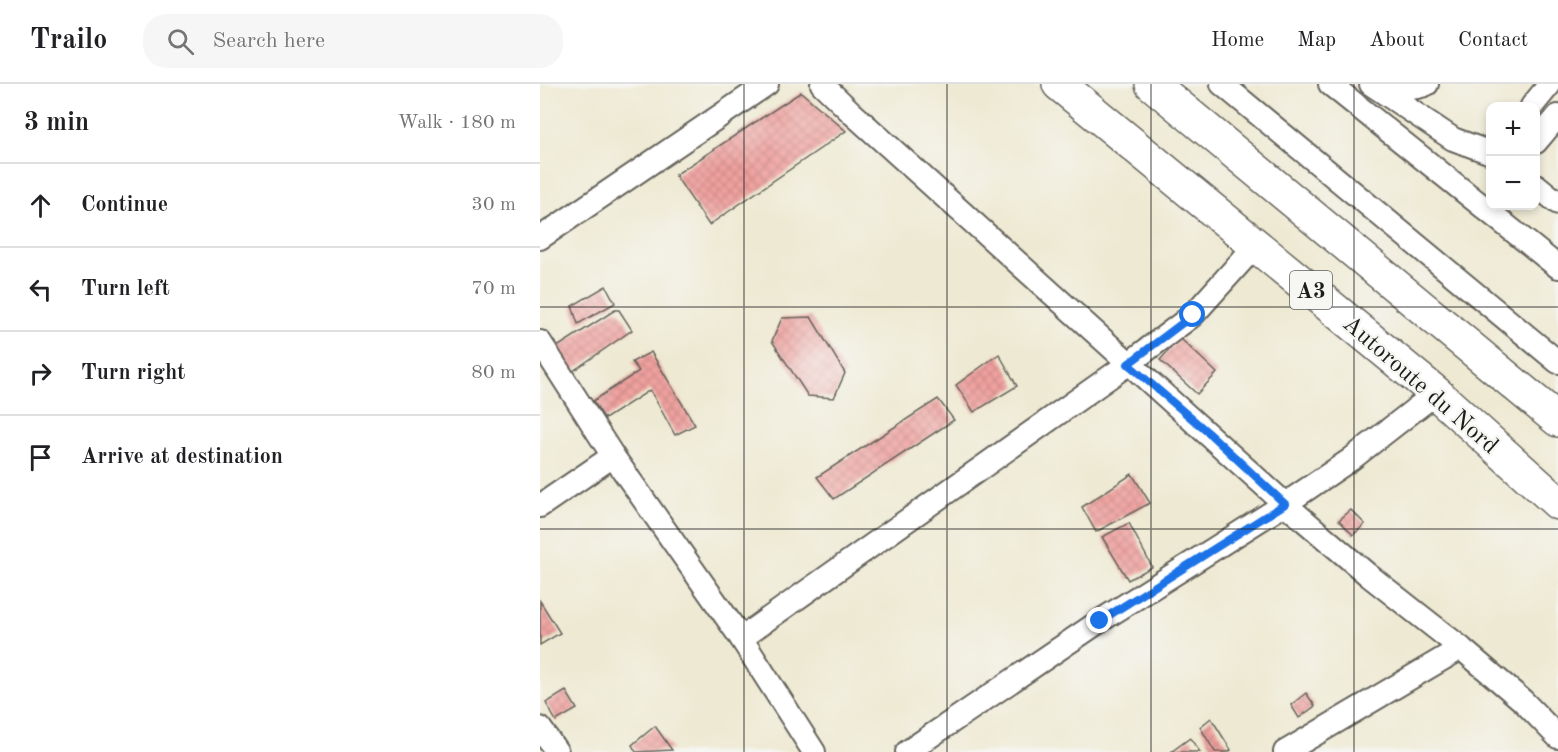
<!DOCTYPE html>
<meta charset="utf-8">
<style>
:root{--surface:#fff;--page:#f6f6f6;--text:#202124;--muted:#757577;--line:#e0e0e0}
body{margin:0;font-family:"Old Standard TT",serif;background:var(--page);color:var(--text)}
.controls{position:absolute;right:18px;top:18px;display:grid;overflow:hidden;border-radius:12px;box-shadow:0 3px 9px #0003}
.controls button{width:54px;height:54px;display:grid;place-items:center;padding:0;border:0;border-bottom:2px solid var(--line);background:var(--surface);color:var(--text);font:30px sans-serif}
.stop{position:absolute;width:18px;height:18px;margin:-14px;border:4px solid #1a73e8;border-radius:50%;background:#fff}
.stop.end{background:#1a73e8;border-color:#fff;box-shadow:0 2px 6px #0008}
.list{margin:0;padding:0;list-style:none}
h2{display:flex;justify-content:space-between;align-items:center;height:78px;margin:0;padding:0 24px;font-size:26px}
h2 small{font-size:20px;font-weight:400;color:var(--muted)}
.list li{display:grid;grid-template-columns:39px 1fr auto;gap:18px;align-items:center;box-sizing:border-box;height:84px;padding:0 24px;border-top:2px solid var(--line)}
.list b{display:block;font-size:22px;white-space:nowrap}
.list em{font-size:20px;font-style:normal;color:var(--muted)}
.icon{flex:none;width:33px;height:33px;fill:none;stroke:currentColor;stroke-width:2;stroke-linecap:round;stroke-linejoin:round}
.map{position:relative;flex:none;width:1018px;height:668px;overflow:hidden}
header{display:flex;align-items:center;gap:36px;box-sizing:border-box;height:84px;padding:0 30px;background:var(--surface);border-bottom:2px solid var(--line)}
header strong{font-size:28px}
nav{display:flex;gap:33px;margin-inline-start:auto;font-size:21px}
.search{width:420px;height:54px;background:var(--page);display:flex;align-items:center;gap:15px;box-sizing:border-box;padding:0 21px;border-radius:24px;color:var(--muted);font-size:22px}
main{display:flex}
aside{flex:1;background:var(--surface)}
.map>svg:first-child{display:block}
.building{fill:url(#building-cross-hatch)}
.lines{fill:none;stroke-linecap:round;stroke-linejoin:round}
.minor-casing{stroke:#66645c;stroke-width:26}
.highway-casing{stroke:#66645c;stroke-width:36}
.minor{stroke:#fff;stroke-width:22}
.highway{stroke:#fff;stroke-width:33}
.route{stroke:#1a73e8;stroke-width:8}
.grid{fill:none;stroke:#1c1c1c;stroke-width:1.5;stroke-opacity:0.55}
.labels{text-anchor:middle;stroke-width:5;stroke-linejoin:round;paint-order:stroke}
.shield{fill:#f6f6f2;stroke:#5d5d5c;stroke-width:1.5}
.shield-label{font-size:22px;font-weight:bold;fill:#1c1c1c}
.street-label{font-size:24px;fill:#1c1c1c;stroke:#f6f6f2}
</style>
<header>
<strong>Trailo</strong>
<div class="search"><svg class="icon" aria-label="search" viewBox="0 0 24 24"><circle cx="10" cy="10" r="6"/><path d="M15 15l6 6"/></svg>Search here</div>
<nav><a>Home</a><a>Map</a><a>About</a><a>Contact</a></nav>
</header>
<main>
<aside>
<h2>3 min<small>Walk · 180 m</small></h2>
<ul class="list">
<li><svg class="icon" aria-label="ahead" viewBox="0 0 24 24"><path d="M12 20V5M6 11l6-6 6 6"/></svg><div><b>Continue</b></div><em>30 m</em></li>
<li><svg class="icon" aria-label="left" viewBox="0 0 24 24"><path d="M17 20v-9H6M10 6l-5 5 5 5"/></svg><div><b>Turn left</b></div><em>70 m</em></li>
<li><svg class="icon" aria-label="right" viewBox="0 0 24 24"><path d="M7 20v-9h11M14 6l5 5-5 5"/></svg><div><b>Turn right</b></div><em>80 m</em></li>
<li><svg class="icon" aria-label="arrive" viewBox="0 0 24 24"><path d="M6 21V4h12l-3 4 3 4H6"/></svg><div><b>Arrive at destination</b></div></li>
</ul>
</aside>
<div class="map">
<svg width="1018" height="668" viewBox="0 0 1018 668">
<defs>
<pattern id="building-cross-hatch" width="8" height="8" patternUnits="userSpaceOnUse" patternTransform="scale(1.5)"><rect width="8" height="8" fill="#efa19f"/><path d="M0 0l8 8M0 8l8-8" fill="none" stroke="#cc8a88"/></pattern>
</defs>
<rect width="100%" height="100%" fill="#f6f6f2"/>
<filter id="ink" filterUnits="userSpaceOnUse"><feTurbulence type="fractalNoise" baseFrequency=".0167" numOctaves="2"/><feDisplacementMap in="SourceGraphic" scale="12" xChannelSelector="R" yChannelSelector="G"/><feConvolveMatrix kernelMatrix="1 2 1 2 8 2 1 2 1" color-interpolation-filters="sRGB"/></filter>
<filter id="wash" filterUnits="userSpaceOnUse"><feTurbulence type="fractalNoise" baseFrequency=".008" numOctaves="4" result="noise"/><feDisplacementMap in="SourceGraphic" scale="24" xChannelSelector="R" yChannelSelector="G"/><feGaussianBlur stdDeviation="1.35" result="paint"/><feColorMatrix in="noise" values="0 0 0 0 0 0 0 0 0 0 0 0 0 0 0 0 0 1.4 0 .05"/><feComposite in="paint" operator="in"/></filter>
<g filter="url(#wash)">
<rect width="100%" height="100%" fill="#eee9d2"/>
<g id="blocks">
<g class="building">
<polygon points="261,8 306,47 169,141 135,91"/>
<polygon points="66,202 75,219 38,240 32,222"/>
<polygon points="75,226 79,226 92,246 30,289 14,265"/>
<polygon points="271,233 305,289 294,314 268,312 232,257 242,234"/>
<polygon points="640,254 677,289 657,310 620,276"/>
<polygon points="111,268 155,341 135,351 110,306 65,335 53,317 99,287 92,278"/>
<polygon points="459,270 477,302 434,328 416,301"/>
<polygon points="398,315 414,336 294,415 277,393"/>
<polygon points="592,390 610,419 556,448 542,423"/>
<polygon points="811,426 825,440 813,451 799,436"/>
<polygon points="589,439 612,483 588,496 562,453"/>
<polygon points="0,517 20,549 0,561"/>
<polygon points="26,607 37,625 16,637 6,619"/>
<polygon points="766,609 775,622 759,634 751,621"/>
<polygon points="671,634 691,666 689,668 675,668 660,643"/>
<polygon points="115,642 132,666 96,668 92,661"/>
<polygon points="650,654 660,668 631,668"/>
</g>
</g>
</g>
<g filter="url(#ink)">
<use href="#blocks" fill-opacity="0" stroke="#66645c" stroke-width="1.5"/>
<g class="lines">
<g class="minor-casing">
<g id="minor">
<polyline points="282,0 312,29 745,420 827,490 921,564 983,617 1018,653"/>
<polyline points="682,0 1018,278"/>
<polyline points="790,0 1018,183"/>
<polyline points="831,0 913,55 951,69"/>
<path d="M835 1C851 3 872 7 887 0"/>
<polyline points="992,22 1010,0"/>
<polyline points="996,58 1018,32"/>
<polyline points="996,101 1018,119"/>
<polyline points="0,154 227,0"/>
<polyline points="0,258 73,372 201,554 274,668"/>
<polyline points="0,422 73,372"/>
<polyline points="201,554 588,280 653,231 716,161"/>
<polyline points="0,644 17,668"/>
<polyline points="367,668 560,537 745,420 810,376 896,309"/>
<polyline points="745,668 921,564"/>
</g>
</g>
<g class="highway-casing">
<g id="highway">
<polyline points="519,0 896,309 1018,419"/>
<polyline points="612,0 1018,336"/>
</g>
</g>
<use href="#minor" class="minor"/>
<use href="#highway" class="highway"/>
</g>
</g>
<g class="lines" filter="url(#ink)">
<polyline class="route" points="560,537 745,420 671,351 588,280 653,231"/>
</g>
<path class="grid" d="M204 0V668M407 0V668M611 0V668M814 0V668M0 223H1018M0 445H1018"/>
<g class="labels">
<rect class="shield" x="750" y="187" width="42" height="38" rx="4.5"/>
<g class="shield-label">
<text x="771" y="214">A3</text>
</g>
<g class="street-label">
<text transform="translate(881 300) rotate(41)" y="8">Autoroute du Nord</text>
</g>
</g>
</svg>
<div class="controls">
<button>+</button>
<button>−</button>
</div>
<div class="stop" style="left:653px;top:231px"></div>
<div class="stop end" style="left:560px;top:537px"></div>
</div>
</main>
